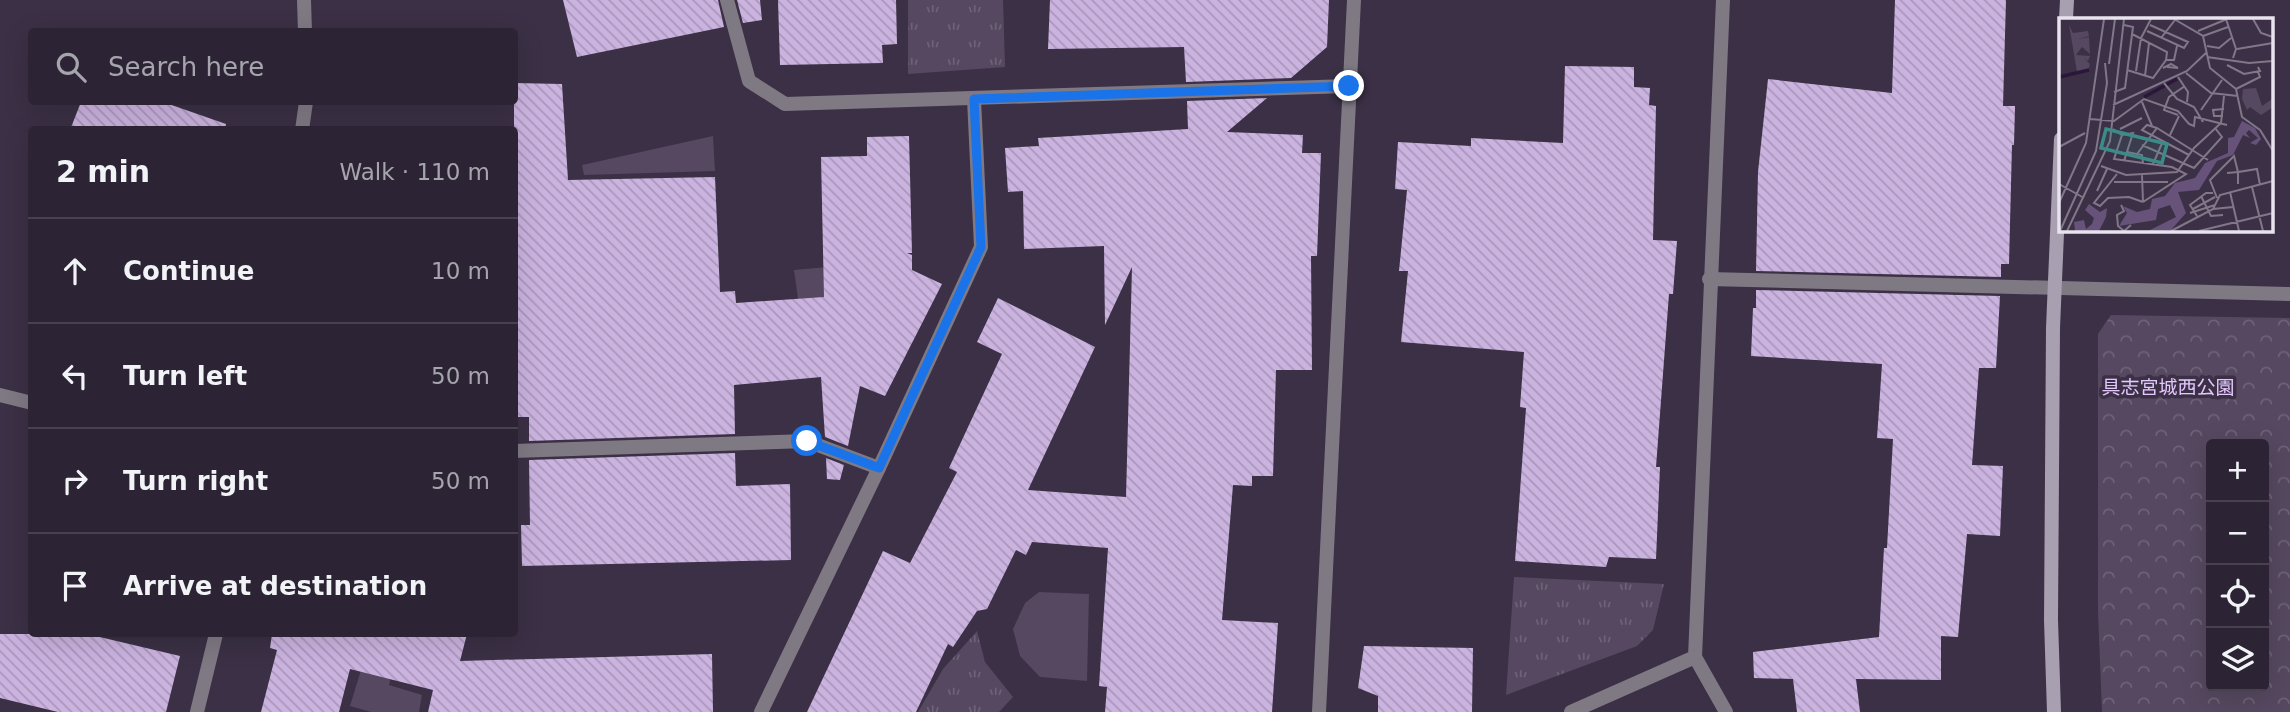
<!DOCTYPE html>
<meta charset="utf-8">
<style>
:root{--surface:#2c2434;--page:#342c3c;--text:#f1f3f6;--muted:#a6a4ac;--line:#48414f}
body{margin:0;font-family:"DejaVu Sans","Noto Sans JP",sans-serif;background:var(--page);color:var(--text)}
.controls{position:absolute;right:21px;bottom:21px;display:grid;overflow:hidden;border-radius:7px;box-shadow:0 7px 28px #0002}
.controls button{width:63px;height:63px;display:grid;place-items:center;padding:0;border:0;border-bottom:2px solid var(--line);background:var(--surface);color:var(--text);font:35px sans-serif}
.stop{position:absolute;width:21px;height:21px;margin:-16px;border:5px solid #1a73e8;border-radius:50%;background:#fff}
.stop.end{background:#1a73e8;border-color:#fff;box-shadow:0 2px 7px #0008}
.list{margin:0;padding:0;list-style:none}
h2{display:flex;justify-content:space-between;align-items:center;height:91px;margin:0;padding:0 28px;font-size:30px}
h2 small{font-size:23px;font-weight:400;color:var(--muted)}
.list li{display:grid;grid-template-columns:46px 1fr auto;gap:21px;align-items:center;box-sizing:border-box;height:105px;padding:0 28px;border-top:2px solid var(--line)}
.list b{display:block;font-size:26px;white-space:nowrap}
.list em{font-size:23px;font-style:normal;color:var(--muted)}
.icon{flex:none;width:38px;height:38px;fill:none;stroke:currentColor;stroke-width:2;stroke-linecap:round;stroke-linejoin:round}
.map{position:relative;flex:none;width:2290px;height:712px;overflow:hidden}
.search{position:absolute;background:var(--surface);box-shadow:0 7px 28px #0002;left:28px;top:28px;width:490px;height:77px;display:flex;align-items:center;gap:18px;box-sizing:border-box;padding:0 24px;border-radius:7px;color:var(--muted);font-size:26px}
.panel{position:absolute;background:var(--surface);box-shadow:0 7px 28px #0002;left:28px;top:126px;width:490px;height:511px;border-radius:7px}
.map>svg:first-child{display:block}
.grass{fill:url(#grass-tufts)}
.park{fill:url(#park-crowns);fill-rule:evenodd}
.garden{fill:#554860}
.building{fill:url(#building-back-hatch)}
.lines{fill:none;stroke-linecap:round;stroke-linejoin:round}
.street{stroke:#7f7984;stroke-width:14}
.secondary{stroke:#a89fb0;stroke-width:14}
.route{stroke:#1a73e8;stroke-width:9}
.labels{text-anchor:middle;stroke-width:7;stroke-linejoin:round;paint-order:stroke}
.park-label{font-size:19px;fill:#e4c8fd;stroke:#3b3045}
.inset-river{fill:none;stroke:#2b173a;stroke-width:3.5}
.inset-road{fill:none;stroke:#817789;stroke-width:2}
.view{fill:#3b8c88;fill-opacity:0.15;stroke:#3b8c88;stroke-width:3.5}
.inset-edge{fill:none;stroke:#e9e2ef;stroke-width:3.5}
</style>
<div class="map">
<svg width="2290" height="712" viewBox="0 0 2290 712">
<defs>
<pattern id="grass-tufts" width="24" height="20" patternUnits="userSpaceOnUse" patternTransform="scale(1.75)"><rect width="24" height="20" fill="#554860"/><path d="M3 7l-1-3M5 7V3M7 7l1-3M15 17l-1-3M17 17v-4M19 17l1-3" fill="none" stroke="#6d6277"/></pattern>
<pattern id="park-crowns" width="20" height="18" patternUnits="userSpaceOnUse" patternTransform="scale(1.75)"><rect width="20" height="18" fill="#554860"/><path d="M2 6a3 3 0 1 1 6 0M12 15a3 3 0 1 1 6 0" fill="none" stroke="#6d6277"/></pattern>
<pattern id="building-back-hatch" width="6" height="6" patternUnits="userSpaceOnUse" patternTransform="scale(1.75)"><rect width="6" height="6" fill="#cbb3e0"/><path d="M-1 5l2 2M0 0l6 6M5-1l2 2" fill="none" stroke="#aa97ba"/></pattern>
</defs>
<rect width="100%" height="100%" fill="#3b3045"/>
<g class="grass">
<polygon points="908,0 1003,0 1005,67 908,74"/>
<polygon points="1514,577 1664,584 1653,630 1637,646 1506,695"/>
<polygon points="977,631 985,662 1013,697 999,712 918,712 943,669"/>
</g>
<path class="park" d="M2111 315 2290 318V712H2102L2098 611V334ZM2211 444H2264V686H2211Z"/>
<g class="garden">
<polygon points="713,136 715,171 584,175 582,165"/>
<polygon points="883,262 800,313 794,270"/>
<polygon points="1039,592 1089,594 1087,681 1040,677 1020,656 1013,629 1025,603"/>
<polygon points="372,634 400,634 389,685 422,695 419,712 371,712 350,706"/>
</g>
<g class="building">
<polygon points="563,0 718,0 724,27 577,57"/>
<polygon points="737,0 760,0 762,20 743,23"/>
<polygon points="778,0 896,0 897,44 882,45 883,63 780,65"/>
<polygon points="1050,0 1329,0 1327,47 1291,78 1186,82 1184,47 1048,49"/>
<polygon points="1895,0 2006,0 2003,106 2015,106 2014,145 2012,145 2009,264 2001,264 2001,277 1756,271 1758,172 1768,79 1892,93"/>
<polygon points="1565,66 1634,67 1634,87 1650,88 1649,105 1656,106 1653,240 1677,241 1673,294 1669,294 1656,467 1660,467 1656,559 1609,557 1606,567 1515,561 1526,408 1520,407 1524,352 1401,342 1408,271 1399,271 1407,190 1395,189 1398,142 1471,146 1471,138 1563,143"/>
<polygon points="514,83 562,84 568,180 715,177 720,292 735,291 736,303 824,297 821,157 867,156 867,137 909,136 912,253 907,253 912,255 912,270 942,284 885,396 860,386 848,446 825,437 821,377 734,385 735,434 529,441 529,417 514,417"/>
<polygon points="1267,98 1227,132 1303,135 1302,153 1321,153 1317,256 1311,256 1312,370 1276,370 1273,476 1252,476 1252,486 1233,485 1222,620 1278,623 1272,712 1105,712 1107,687 1099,686 1108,548 1032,542 1026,555 1016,550 987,609 977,611 953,647 948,644 916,712 807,712 883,551 910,563 957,472 949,468 1002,354 977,342 998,298 1095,347 1028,490 1126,497 1132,267 1105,325 1104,246 1024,249 1023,191 1008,192 1005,148 1039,146 1038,138 1188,129 1187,101"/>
<polygon points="81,102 163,102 226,124 225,130 70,130"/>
<polygon points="1756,290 2000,296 1996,368 1979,368 1972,465 2003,466 2000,536 1967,534 1958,637 1941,636 1941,680 1856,679 1860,712 1797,712 1793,679 1754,678 1753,652 1879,637 1884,548 1887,548 1893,439 1877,438 1882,364 1751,356 1753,308 1756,308"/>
<polygon points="735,453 736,486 790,484 791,560 522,566 521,525 530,525 529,460"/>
<polygon points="826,458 844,465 840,480 827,479"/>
<polygon points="0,634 87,634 180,656 166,712 58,712 0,698"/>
<polygon points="272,634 467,634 460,661 712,654 713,712 428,712 433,690 350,669 339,712 261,712 277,650 270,648"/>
<polygon points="1364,646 1473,648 1472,712 1378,712 1378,696 1358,688"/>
</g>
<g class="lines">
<g class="street">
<polyline points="304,0 305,32"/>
<polyline points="727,0 749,81 785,104 1349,86"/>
<polyline points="1723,0 1695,657 1726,712"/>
<polyline points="302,130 306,102"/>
<polyline points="1709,279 2290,294"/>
<polyline points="0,395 32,403"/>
<polyline points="514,451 807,441 879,468"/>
<polyline points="197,712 216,634"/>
<polyline points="761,712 879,468 981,247 974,99"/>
<polyline points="1319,712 1354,0"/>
<polyline points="1571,712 1695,657"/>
</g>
<g class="secondary">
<polyline points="2066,19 2067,0"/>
<polyline points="2054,712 2051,620 2053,328 2061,139"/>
</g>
</g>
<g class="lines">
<polyline class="route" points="807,441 879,468 981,247 974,99 1349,86"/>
</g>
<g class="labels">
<g class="park-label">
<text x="2168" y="394">具志宮城西公園</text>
</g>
</g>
<g transform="translate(2059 18)">
<rect width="214" height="214" fill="#3b3045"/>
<path d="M10 7 14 15 29 13 30 18 19 21 30 19 31 36 23 29 17 37 31 38 29 43 25 40 31 46 29 52 18 54Z" fill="#554860"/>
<path d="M183 103 196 110 202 121 197 127 191 125 199 120 190 112 187 115 191 120 184 117 174 137 158 143 140 172 119 174 127 195 112 212 89 213 117 199 111 187 99 191 97 202 60 208 68 195 64 188 78 194 91 191 93 181 106 178 116 165 136 160 146 145 169 135V120L175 119ZM30 186 41 194 48 190 47 199 40 213H16L15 204 25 202 27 211 33 206 35 200 26 192Z" fill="#67527a"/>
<path d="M197 70 203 88 213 81V90L202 97 191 89 188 92 183 81 184 71Z" fill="#554860"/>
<path class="inset-river" d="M0 59 30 52M85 79 118 61"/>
<path class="inset-road" d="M115 1 144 18 151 50 177 71 183 99 201 112 214 133M167 1 177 31 174 40M194 1 202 15 214 19M88 13 125 30 129 24 91 7M139 13 168 1M144 18 169 9M102 20 116 2M148 28 160 30 172 20M178 31 214 25M148 39 190 45 214 43M107 42H115L118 28M50 46 56 1M168 47 185 56 201 53 199 49M104 50 112 46 119 50 108 49M68 52 94 60 107 42 108 34 73 16M77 53 82 20 92 1M127 55 152 75 179 78M86 58 90 25M119 59 129 74 128 84M105 65 118 81 135 89 144 104M177 71 201 59 199 54M55 74 66 70 74 9 65 7M83 84 93 108M54 87 128 53 148 34M142 92 163 62M119 97 105 92 110 79 126 68M164 98H155L154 92 165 91M31 101 55 103 85 81 119 93 130 106 135 108 136 99 168 107M98 110 88 107 83 112 130 137M54 111 63 117 74 115 65 143M61 111 83 100M63 117 55 141 113 149 127 156 84 184M111 117 120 98M83 127 135 150 163 119 156 110M0 129 26 115M68 134 83 137 84 145M78 136 98 110 149 142M94 146 104 123M42 148 67 157 118 154 135 130 162 105 165 78M168 155 179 154V166M58 156 35 185 41 188 49 180 70 179 84 184M83 157 84 184M55 164H109M0 166 25 180M193 169 204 213M38 173 48 151M171 174 180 213M142 178 152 198 164 197M158 180 151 162 175 138 179 154 198 151 201 167M0 185 27 125 45 1M62 187 65 193 58 197 59 208 65 213 72 207M134 191 156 179M154 191 161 177 214 163M131 195 156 187M138 198 131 187 147 175H154M1 213 37 133 48 65 46 45M8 213 51 123 65 1M112 213 154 191 174 189M140 213 214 195"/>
<path class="view" d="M47 111 108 126 103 145 42 130Z"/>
<rect width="214" height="214" class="inset-edge"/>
</g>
</svg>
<div class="controls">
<button>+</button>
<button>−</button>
<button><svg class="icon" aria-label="locate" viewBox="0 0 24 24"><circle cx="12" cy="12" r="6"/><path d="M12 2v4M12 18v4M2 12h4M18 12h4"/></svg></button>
<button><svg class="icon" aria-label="layers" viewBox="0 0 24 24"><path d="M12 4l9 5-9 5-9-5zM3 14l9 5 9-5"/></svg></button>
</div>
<div class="stop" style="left:807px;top:441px"></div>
<div class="stop end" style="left:1349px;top:86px"></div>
<div class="search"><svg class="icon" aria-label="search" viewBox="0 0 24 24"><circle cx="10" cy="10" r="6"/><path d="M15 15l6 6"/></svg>Search here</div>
<section class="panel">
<h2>2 min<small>Walk · 110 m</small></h2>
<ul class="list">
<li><svg class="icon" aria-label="ahead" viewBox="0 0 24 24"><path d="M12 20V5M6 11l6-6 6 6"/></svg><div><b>Continue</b></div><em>10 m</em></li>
<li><svg class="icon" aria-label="left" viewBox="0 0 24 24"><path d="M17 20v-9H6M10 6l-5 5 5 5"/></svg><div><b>Turn left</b></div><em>50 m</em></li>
<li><svg class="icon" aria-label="right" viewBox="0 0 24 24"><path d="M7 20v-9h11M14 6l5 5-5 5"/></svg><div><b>Turn right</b></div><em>50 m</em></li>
<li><svg class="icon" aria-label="arrive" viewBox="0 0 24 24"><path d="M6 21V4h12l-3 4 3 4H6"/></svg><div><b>Arrive at destination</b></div></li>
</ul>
</section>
</div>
